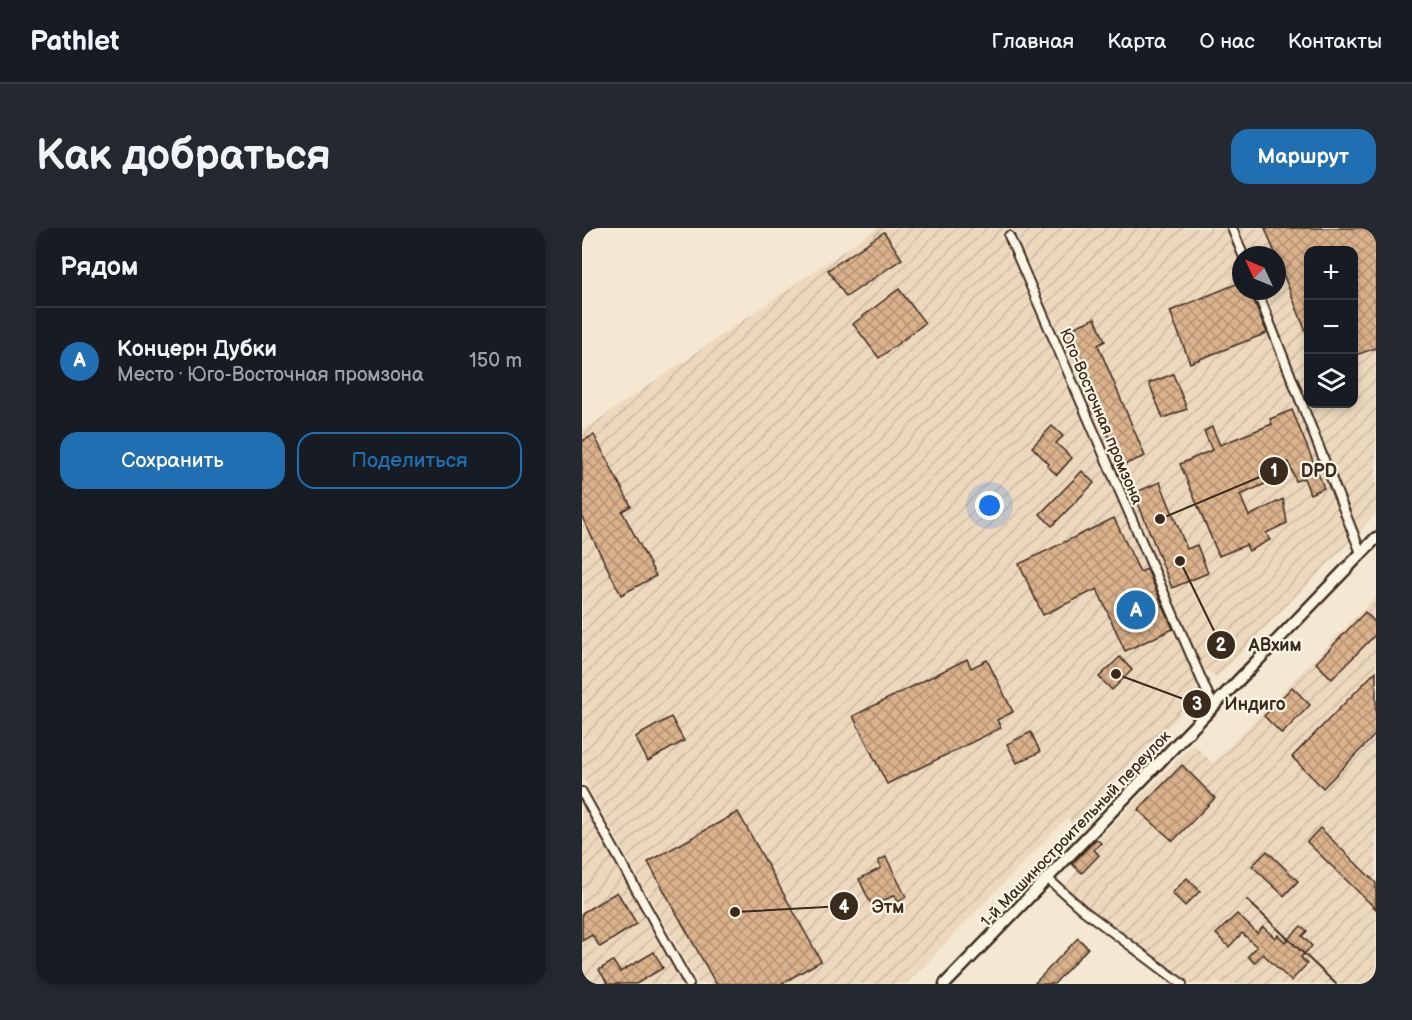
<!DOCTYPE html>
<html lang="ru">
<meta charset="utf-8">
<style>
:root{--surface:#171b24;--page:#242831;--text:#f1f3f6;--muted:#9ea1a6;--line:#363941;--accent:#1f6fb2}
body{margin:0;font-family:"Balsamiq Sans",sans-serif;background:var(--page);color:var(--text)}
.controls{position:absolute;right:18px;top:18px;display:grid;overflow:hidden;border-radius:12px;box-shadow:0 3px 9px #0003}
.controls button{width:54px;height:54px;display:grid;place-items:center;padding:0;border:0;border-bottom:2px solid var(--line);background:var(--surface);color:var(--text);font:30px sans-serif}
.compass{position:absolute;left:650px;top:18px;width:54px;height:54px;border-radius:50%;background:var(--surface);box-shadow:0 3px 9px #0003;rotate:314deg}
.you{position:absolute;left:408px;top:278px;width:21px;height:21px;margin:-15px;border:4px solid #fff;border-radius:50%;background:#1a73e8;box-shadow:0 0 0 9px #1a73e833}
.badge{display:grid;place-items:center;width:39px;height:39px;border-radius:50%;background:var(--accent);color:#fff;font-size:20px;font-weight:700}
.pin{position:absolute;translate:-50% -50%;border:3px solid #fff;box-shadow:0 2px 6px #0006}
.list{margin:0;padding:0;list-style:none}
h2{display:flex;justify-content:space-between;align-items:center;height:78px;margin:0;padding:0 24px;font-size:26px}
h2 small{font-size:20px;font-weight:400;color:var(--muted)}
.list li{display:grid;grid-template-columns:39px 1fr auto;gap:18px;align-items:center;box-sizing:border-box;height:108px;padding:0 24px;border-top:2px solid var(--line)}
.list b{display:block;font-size:22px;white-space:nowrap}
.list p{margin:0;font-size:20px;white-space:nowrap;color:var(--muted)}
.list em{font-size:20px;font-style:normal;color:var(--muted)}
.actions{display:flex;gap:12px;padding:18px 24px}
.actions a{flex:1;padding:14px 0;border:2px solid var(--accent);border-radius:18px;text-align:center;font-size:21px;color:var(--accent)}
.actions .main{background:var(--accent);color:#fff}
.icon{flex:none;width:33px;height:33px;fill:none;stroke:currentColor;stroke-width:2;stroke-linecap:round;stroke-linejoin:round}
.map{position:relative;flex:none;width:794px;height:756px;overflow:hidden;border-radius:18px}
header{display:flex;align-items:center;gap:36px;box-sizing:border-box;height:84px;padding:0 30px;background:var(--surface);border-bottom:2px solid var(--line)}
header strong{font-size:28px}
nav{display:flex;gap:33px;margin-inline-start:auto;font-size:21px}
.intro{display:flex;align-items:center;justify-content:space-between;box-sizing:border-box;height:144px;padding:0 36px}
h1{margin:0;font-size:42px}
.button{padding:15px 27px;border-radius:18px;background:var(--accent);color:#fff;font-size:21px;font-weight:700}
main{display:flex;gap:36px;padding:0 36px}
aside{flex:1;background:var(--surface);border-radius:18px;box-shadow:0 3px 9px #0003}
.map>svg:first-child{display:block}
.industrial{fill:url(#industrial-furrows);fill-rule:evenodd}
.building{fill:url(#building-cross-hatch);stroke:#3b2a1e;stroke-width:1.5}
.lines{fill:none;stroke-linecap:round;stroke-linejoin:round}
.street-casing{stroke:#3b2a1e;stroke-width:12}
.secondary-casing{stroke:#3b2a1e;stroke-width:15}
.street{stroke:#fcf5e5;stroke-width:8}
.secondary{stroke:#fcf5e5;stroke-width:10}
.rail{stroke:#3b2a1e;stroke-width:2}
.labels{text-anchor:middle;stroke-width:4.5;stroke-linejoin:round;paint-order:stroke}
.street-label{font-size:16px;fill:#3b2a1e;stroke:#fcf5e5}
.leader{fill:none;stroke:#3b2a1e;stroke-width:2}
.callout-dot{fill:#3b2a1e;stroke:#fcf5e5;stroke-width:2}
.mark-label{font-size:18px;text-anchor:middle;font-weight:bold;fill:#fff}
.callout-label{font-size:18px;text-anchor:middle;font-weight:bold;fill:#3b2a1e;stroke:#fcf5e5;stroke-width:4.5;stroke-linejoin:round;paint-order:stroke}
</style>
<header>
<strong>Pathlet</strong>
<nav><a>Главная</a><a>Карта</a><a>О нас</a><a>Контакты</a></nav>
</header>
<div class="intro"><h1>Как добраться</h1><a class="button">Маршрут</a></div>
<main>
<aside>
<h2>Рядом<small></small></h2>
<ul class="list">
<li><span class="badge">A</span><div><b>Концерн Дубки</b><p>Место · Юго-Восточная промзона</p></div><em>150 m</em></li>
</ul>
<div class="actions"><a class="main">Сохранить</a><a>Поделиться</a></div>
</aside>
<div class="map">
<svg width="794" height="756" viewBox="0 0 794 756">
<defs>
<pattern id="industrial-furrows" width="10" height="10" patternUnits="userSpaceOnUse" patternTransform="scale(1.5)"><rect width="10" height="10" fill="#edd8be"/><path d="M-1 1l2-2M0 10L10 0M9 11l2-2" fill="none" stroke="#ccbaa3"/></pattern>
<pattern id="building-cross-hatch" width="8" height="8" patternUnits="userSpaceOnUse" patternTransform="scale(1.5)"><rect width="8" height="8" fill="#dbb28c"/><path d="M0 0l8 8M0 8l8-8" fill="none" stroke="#b39172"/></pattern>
</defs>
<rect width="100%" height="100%" fill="#f5e8d3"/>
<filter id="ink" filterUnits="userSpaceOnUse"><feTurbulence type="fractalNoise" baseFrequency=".0167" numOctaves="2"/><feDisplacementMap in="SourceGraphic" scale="12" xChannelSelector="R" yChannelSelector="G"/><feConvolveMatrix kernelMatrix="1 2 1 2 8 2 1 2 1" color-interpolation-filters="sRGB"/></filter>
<g filter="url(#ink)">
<g class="industrial">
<polygon points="295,0 430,0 420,9 619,465 490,597 486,589 324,756 116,756 0,549 0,203"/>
<polygon points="431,0 647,0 659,30 659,63 672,63 770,311 635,449 622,441"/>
<path d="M657 0H794V285L775 305 681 63H695V27H667ZM726 22H772V176H726Z"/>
<polygon points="794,368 794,756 604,756 589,741 525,695 483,658 495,643 485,634 511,608 515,612 611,516 631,535"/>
<polygon points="0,573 101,756 0,756"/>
</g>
<g class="building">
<polygon points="683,0 794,0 794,120 771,128 771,22 726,22 726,109"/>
<polygon points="302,4 320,31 264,69 246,42"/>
<polygon points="659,54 659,63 668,63 685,105 608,135 588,83"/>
<polygon points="317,61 343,95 297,130 271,96"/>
<polygon points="513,90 523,113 516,117 563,228 539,238 482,104"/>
<polygon points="591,146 605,181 581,190 567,155"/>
<polygon points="710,182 742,260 728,266 722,250 714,253 706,234 678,245 683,256 658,267 667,288 701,271 705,295 684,305 688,312 667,323 664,317 637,328 598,236 630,222 622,203 630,199 638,217 690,196 688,191"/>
<polygon points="470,198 481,208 474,215 490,230 475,247 465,238 467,236 450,219"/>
<polygon points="12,207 49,278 40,283 74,348 39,367 0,289 0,213"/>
<polygon points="500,243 512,255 470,298 458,286"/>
<polygon points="578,254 605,321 615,317 626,345 590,360 552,265"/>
<polygon points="532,290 558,344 565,341 591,401 543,423 515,361 461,387 437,336"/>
<polygon points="783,384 794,395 794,406 750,451 734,435"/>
<polygon points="538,429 550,442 530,462 517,449"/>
<polygon points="385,431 389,440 405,432 431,484 415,492 419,500 305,556 271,488"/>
<polygon points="794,443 794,506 741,560 710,529"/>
<polygon points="710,459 728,477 700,506 682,488"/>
<polygon points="89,489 102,513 66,533 53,509"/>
<polygon points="449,504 458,524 435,535 425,516"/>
<polygon points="600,537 633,570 591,613 556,582"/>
<polygon points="156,584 239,733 199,756 134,756 66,634"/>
<polygon points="738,600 794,655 794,681 725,614"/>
<polygon points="514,611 519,615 512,622 517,627 500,645 490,636"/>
<polygon points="685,623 716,653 702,668 670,638"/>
<polygon points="304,629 324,669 316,674 313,667 290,678 277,651 299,640 296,633"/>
<polygon points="605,650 618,663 603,678 590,665"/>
<polygon points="35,664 55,696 18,719 10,707 0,713 0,685"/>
<polygon points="655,686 675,705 681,699 693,710 696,707 703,714 719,698 725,703 720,708 730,718 719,729 725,736 709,753 681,726 672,735 666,728 675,719 660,705 647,719 634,706"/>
<polygon points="496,710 506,720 472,756 452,756"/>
<polygon points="72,724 81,740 54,756 26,756 17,742 31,733 38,744"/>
</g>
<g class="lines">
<g class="street-casing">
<g id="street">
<polyline points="650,0 661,27"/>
<polyline points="427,8 631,478"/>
<polyline points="675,63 779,325"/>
<polyline points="0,564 107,756"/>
<polyline points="466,651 501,682 600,756"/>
</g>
</g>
<g class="secondary-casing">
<polyline id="secondary" points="363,756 794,310"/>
</g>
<use href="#street" class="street"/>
<use href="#secondary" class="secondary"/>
<polyline class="rail" points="665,672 754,756"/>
</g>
</g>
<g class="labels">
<g class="street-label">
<text transform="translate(520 188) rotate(67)" y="6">Юго-Восточная промзона</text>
<text transform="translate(493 600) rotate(-46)" y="6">1-й Машиностроительный переулок</text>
</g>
</g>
<path class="leader" d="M578 291L692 243M598 333L639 417M534 446L615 476M153 684L262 678"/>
<g class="callout-dot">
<circle cx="578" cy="291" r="6"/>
<circle cx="598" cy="333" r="6"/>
<circle cx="534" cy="446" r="6"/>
<circle cx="153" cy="684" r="6"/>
<circle cx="692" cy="243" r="15"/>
<circle cx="639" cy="417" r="15"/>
<circle cx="615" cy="476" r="15"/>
<circle cx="262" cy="678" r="15"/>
</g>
<g class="mark-label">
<text x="692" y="249">1</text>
<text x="639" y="423">2</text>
<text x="615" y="482">3</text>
<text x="262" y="685">4</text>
</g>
<g class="callout-label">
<text x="737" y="249">DPD</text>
<text x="693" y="423">АВхим</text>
<text x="673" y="482">Индиго</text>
<text x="306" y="685">Этм</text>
</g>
</svg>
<div class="controls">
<button>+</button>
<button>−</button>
<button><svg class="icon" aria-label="layers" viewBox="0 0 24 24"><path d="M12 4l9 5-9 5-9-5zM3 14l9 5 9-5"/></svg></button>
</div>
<svg class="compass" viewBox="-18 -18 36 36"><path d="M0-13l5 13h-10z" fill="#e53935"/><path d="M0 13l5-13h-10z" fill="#9ea1a6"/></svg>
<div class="you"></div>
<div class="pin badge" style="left:554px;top:382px">A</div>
</div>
</main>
